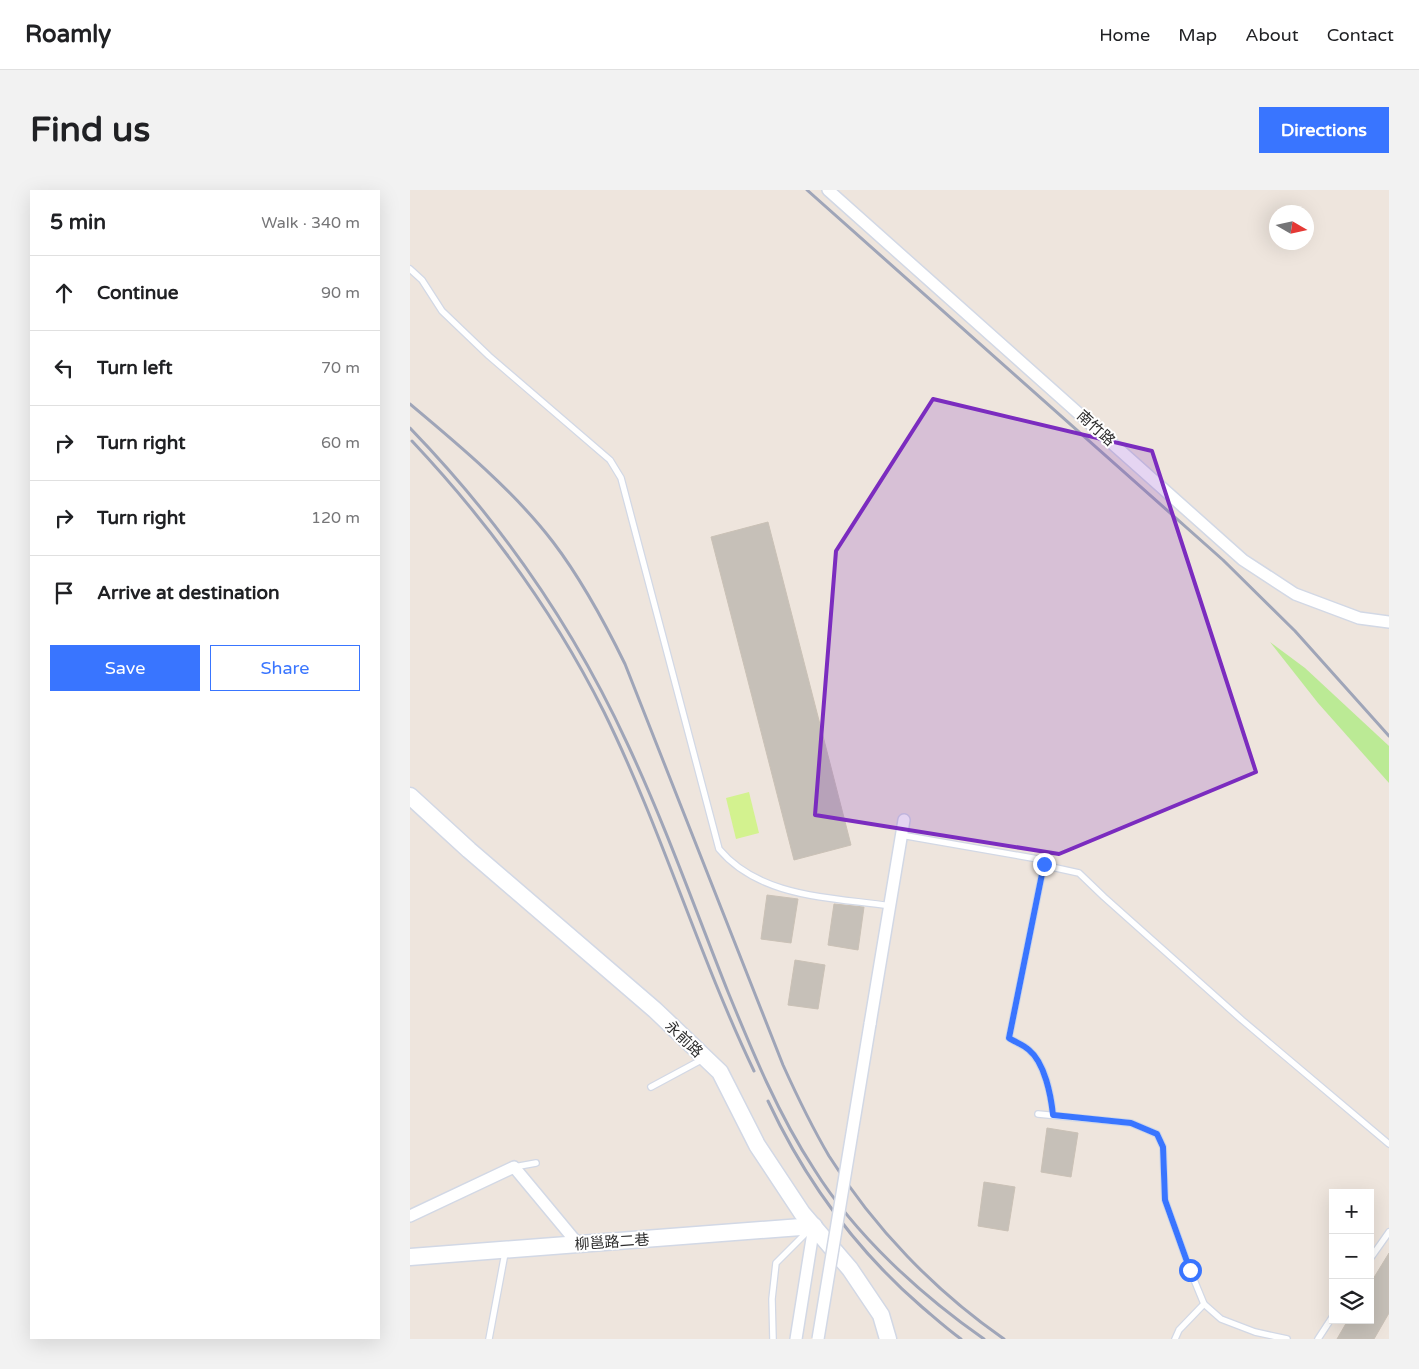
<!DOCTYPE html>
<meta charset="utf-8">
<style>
:root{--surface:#fff;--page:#f2f2f2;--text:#202124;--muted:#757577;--line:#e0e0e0;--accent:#3975ff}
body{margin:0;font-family:"Varela Round","Noto Sans SC",sans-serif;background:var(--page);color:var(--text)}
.controls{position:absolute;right:15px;bottom:15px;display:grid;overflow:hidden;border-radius:0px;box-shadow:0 5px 20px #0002}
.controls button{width:45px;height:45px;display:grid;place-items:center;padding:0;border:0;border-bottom:1px solid var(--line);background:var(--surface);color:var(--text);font:25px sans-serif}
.compass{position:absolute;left:859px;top:15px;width:45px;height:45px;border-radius:50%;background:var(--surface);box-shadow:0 5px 20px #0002;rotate:99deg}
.stop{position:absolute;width:15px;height:15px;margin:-11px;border:4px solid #3975ff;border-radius:50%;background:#fff}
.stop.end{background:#3975ff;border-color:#fff;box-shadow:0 1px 5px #0008}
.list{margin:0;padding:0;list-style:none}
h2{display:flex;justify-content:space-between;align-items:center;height:65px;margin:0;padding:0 20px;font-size:21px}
h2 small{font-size:16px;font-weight:400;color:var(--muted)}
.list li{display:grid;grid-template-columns:32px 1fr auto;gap:15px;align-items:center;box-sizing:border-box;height:75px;padding:0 20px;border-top:1px solid var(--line)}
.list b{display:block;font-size:19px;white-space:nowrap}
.list em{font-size:16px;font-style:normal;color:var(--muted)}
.actions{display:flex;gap:10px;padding:15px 20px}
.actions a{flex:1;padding:11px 0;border:1px solid var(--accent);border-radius:0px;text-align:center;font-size:18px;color:var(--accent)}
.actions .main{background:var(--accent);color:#fff}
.icon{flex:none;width:28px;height:28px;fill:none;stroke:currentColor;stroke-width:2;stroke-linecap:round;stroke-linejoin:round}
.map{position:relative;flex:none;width:979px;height:1149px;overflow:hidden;border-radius:0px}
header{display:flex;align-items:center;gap:30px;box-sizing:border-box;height:70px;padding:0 25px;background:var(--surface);border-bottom:1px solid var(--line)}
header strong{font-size:24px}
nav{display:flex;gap:28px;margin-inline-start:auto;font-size:18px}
.intro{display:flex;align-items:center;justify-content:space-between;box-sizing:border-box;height:120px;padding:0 30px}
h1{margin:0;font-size:35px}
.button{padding:12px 22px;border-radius:0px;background:var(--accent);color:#fff;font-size:18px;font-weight:700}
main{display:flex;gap:30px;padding:0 30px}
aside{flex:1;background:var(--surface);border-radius:0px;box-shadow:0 5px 20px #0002}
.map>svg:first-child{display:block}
.green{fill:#bbea95}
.pitch{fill:#d3f28f}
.building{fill:#c6c0b8;stroke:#cac1b6}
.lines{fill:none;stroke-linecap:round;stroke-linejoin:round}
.lane-casing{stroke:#d2d8e5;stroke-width:8}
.street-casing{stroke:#d2d8e5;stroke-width:14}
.secondary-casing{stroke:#d2d8e5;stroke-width:19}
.lane{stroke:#fff;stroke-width:5.5}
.street{stroke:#fff;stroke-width:11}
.secondary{stroke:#fff;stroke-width:16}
.rail{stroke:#9fa5b8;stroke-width:3}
.street-bridge-casing{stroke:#d2d8e5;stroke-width:14;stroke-linecap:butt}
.street-bridge{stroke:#fff;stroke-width:11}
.route{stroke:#3975ff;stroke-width:6}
.marked{fill:#7b2cbf;fill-opacity:0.2;stroke:#7b2cbf;stroke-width:4;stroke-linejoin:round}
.labels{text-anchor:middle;stroke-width:4;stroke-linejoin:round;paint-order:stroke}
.street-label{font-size:15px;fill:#2c2c2c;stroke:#fff}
</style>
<header>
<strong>Roamly</strong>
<nav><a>Home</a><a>Map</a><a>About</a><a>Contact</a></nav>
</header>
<div class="intro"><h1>Find us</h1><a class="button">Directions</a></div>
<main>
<aside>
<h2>5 min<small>Walk · 340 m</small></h2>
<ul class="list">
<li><svg class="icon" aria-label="ahead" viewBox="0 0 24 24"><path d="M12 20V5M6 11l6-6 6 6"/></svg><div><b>Continue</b></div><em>90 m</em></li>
<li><svg class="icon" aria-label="left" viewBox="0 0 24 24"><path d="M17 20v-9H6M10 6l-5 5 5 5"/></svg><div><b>Turn left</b></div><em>70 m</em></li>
<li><svg class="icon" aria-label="right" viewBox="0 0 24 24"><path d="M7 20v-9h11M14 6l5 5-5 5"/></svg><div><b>Turn right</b></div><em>60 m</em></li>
<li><svg class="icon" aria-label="right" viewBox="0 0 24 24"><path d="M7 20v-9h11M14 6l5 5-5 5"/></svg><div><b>Turn right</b></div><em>120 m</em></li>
<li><svg class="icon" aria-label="arrive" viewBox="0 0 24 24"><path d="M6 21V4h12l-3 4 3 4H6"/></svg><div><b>Arrive at destination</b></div></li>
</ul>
<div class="actions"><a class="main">Save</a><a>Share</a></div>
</aside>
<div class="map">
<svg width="979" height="1149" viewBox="0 0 979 1149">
<rect width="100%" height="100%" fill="#eee5dd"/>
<polygon class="green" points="860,452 895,478 979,556 979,593 908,513"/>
<polygon class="pitch" points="339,602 349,643 326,649 316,608"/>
<g class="building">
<polygon points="358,332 441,655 384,670 301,347"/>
<polygon points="357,705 388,709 381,753 351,749"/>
<polygon points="424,714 454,717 448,760 418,755"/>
<polygon points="385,770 415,775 408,819 378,815"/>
<polygon points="637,938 668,943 661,987 631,982"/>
<polygon points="574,992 605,997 598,1041 568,1036"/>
<polygon points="979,1063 979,1123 964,1149 927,1149 938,1130 960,1130 960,1094"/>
</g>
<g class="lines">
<g class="lane-casing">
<g id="lane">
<path d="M0 79 12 90 32 121 79 166 200 270 211 288 309 659C350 708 421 707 480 716"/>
<polyline points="491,645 628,669 637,676 669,683 694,707 832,830 979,954"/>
<path d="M634 674 599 848C605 852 614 855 619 860 635 874 641 905 643 925"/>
<polyline points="241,897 293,869"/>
<polyline points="628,924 721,933 747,944 753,957 755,1010 780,1080 794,1114 811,1129 845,1142 877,1149"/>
<polyline points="104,977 126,973"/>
<polyline points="960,1069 979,1042"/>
<polyline points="79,1149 95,1063"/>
<polyline points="363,1149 362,1109 366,1073 398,1041"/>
<polyline points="765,1149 769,1140 794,1114"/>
<polyline points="908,1149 923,1126"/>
</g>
</g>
<g class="street-casing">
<g id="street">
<polyline points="418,0 833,370 885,404 949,428 979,432"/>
<polyline points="460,834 494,630"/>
<polyline points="0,1026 104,977 168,1054"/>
<polyline points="386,1149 404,1036"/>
</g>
</g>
<g class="secondary-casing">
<g id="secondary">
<polyline points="0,606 59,660 245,820 310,882 347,955 392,1023 440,1079 471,1125 478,1149"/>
<polyline points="0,1067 404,1036"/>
</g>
</g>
<use href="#lane" class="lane"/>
<use href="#street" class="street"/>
<use href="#secondary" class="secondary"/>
<g class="rail">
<polyline points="397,0 813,370 885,441 979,546"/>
<path d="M0 214C49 255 104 301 143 352 172 390 194 431 215 474L373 875C387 906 402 937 419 966 464 1038 525 1101 594 1149"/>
<path d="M0 238C90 331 163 436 217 553 255 634 285 719 318 802 343 863 368 924 404 979 445 1045 511 1105 574 1149"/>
<path d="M2 251C78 332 144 422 194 522 251 638 288 764 344 881"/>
<path d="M358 911C395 990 446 1060 512 1117 525 1128 537 1139 551 1149"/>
</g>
<g class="street-bridge-casing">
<polyline id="street-bridge" points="408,1149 460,834"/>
</g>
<use href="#street-bridge" class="street-bridge"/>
</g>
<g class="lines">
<path class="route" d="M634 674 599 848C605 852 614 855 619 860 635 873 641 906 643 925L721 933 747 944 753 957 755 1010 780 1080"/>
</g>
<path class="marked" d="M523 209 742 261 846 582 649 664 405 625 426 361Z"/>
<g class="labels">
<g class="street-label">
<text transform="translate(686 238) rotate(42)" y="5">南竹路</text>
<text transform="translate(274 849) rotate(44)" y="5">永前路</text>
<text transform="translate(202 1052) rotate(-4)" y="5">柳邕路二巷</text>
</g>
</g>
</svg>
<div class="controls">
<button>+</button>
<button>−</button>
<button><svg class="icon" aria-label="layers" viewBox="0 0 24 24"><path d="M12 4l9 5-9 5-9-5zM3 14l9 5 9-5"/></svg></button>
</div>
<svg class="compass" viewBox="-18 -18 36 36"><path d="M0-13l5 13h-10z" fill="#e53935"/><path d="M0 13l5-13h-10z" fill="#757577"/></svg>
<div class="stop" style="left:780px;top:1080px"></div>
<div class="stop end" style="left:634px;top:674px"></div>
</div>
</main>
